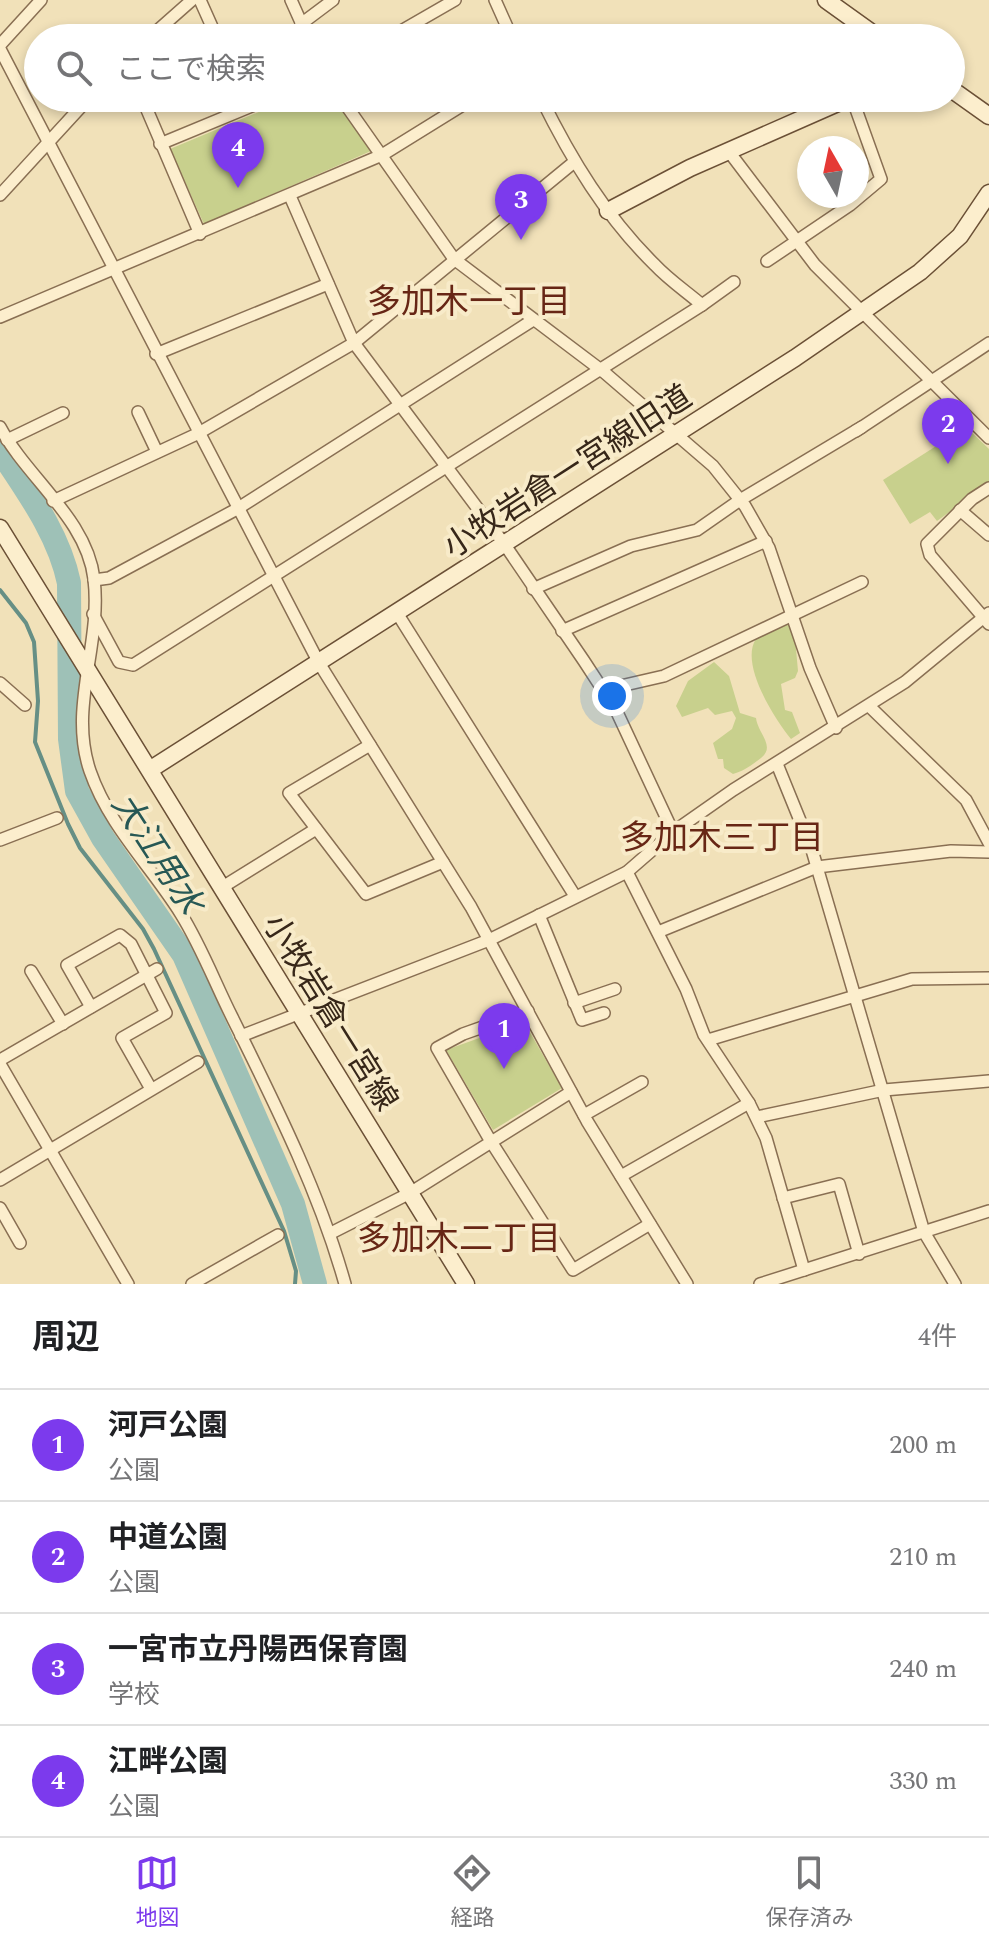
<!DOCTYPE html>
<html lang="ja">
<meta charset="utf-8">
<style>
:root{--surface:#fff;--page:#f6f6f6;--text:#202124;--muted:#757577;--line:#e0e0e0;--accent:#7c3aed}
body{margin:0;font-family:Spectral,"Noto Sans JP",serif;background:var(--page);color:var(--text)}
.compass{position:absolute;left:797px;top:136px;width:72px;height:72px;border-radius:50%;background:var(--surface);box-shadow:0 4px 12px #0003;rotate:351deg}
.you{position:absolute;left:612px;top:696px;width:28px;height:28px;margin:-20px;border:6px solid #fff;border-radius:50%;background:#1a73e8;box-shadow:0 0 0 12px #1a73e833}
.badge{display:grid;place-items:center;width:52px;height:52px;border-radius:50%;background:var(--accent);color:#fff;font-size:26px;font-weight:700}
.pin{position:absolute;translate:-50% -66px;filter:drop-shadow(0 2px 4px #0008)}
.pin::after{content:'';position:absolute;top:42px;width:28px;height:24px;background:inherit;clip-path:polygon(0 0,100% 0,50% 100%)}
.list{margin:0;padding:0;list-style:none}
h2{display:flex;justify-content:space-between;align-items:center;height:104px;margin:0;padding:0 32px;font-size:34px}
h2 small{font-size:26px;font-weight:400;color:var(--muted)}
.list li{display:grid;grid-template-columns:52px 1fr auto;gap:24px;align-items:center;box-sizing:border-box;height:112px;padding:0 32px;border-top:2px solid var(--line)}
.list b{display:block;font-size:30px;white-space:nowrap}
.list p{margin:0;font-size:26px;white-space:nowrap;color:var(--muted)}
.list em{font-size:26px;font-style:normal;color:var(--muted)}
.icon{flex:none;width:44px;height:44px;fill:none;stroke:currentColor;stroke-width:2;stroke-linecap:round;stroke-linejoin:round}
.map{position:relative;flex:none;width:989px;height:1284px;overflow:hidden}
.search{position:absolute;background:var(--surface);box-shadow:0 4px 12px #0003;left:24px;right:24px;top:24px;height:88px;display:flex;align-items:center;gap:20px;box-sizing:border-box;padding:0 28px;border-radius:44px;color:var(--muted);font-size:30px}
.sheet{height:552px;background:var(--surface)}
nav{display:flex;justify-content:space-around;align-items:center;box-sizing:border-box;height:112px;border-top:2px solid var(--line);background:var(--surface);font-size:22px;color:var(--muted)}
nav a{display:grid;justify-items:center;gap:4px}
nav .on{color:var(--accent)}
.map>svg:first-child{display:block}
.green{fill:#c8d08d}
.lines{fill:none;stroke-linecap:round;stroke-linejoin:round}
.stream{stroke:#668f85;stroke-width:4}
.river{stroke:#9ec1b7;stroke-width:24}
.street-casing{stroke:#896f53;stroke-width:14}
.secondary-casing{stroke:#6b5036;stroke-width:19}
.street{stroke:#fceecd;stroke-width:11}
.secondary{stroke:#fceecd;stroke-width:16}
.labels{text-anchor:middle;stroke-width:8;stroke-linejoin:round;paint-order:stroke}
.street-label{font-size:32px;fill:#372719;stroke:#f8ebc9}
.neighbourhood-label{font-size:34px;fill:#672615;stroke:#f8ebc9}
.water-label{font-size:34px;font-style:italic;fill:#275855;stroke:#f8ebc9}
</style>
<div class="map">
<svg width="989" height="1284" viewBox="0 0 989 1284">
<rect width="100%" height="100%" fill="#f1e1b9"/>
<g class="green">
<polygon points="292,98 333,98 371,151 204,224 170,149"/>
<polygon points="966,427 989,449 989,483 937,521 930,512 910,524 883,480"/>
<path d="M783 623 794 627 798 671 795 678 781 684 785 710 792 712 800 733 791 739C776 721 739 664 756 639 760 632 776 627 783 623Z"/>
<path d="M714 662 729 676 740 713 756 718C758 734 776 746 761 758 750 766 746 770 733 774L724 768 723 759H718L713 743 732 729 736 718 732 711 715 715 708 708 682 717 676 706 688 681Z"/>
<polygon points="524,1022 562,1088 493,1130 446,1050"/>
</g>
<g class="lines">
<polyline class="stream" points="0,590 26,623 34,642 38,701 35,742 68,824 80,848 143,929 154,949 284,1231 296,1271 295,1284"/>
<path class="river" d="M0 450C27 491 59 534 69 583L70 739 77 791 103 838 184 955 293 1204 315 1284"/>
<g class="street-casing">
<g id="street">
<polyline points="200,0 217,38"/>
<polyline points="291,0 308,38"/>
<polyline points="495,0 512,38"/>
<polyline points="301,24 333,0"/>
<polyline points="149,38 192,0"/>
<polyline points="389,38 455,0"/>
<polyline points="0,45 41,0"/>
<polyline points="0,49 319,663 471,907 587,1121 687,1284"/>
<polyline points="142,98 200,234"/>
<polyline points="341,98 454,259 605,373 713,466 745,506 769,548 810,668 836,728"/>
<polyline points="160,144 271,98"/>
<polyline points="730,153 815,265 989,438"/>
<polyline points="0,195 89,98"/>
<polyline points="290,196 354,343 505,545 584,661 616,710 673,832"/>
<polyline points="767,261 850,205 881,179 852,98"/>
<polyline points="702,305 734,282"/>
<polyline points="0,317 382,155 474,98"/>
<polyline points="156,354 328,284"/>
<polyline points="138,412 157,452"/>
<path d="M0 427C27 478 87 519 94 579 102 645 68 707 90 771 109 826 151 866 181 914 201 946 215 983 232 1017 275 1104 319 1191 345 1284"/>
<polyline points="856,431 989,343"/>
<polyline points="7,440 63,413"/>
<polyline points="989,488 972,499 927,544 930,555 989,624"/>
<polyline points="53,501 197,434 354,343 573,163"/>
<polyline points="960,510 989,535"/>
<polyline points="94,580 109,578 237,509 533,320"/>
<polyline points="533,589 631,546 697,530 740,500 862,427 855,431"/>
<polyline points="397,613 575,896"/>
<path d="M93 614 119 662 133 665 702 305C687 292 669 280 655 265 606 217 571 159 541 98"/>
<polyline points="562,631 766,541"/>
<polyline points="0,683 25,705"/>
<polyline points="603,690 664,676 862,582"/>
<polyline points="869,706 966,800 989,843"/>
<polyline points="370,745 289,793 366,894 443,862"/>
<polyline points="777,764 812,850 924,1232 955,1284"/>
<polyline points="0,840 57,818"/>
<polyline points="627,872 686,989 704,1035 749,1103 766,1138 804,1270"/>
<polyline points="221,888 316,829"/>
<polyline points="539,915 582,1020 604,1013"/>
<polyline points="658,932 817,867 951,851 989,852"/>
<polyline points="31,971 63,1024"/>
<polyline points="574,1003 615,989"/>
<polyline points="91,1007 67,965 120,935 131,944 166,1013 122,1038 151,1089"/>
<polyline points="528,1011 463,1034 437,1048 490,1140 573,1270 650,1224"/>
<polyline points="241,1036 489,940 627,872 673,832 733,790 905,682 989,613"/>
<polyline points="708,1040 912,979 989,978"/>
<polyline points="0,1060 157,969"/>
<polyline points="0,1064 128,1284"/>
<polyline points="584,1115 642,1082"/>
<polyline points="757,1117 884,1090 989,1081"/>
<polyline points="621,1176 749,1103"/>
<polyline points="0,1180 198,1062"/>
<polyline points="783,1198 839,1184 859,1254"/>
<polyline points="0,1208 20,1243"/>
<polyline points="331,1233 410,1193 571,1092"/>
<polyline points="192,1284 278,1235"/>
<polyline points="760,1284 989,1211"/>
</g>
</g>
<g class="secondary-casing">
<g id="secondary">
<polyline points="826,0 879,38"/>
<polyline points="951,89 989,116"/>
<polyline points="608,211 690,168 849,98"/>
<polyline points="0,528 466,1284"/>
<polyline points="151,769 795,358 920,272 960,236 989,193"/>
</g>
</g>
<use href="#street" class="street"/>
<use href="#secondary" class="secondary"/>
</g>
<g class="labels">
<g class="street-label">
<text transform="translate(567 471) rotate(-33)" y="11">小牧岩倉一宮線旧道</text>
<text transform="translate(331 1012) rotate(58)" y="11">小牧岩倉一宮線</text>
</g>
<g class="neighbourhood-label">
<text x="469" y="313">多加木一丁目</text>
<text x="722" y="849">多加木三丁目</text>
<text x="459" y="1250">多加木二丁目</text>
</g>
<g class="water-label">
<text transform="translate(158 853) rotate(57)" y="12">大江用水</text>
</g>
</g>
</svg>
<svg class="compass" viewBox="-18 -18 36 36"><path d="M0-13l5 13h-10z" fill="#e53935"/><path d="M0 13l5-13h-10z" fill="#757577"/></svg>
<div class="you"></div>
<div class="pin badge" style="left:504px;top:1069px">1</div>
<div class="pin badge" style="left:948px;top:464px">2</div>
<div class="pin badge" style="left:521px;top:240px">3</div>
<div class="pin badge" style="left:238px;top:188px">4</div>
<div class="search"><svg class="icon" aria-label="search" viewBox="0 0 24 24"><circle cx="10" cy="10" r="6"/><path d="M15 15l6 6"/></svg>ここで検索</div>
</div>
<section class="sheet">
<h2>周辺<small>4件</small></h2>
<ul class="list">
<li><span class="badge">1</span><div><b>河戸公園</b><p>公園</p></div><em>200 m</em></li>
<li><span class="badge">2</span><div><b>中道公園</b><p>公園</p></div><em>210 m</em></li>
<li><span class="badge">3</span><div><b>一宮市立丹陽西保育園</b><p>学校</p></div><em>240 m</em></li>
<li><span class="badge">4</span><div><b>江畔公園</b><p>公園</p></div><em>330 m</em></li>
</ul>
</section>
<nav>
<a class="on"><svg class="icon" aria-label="map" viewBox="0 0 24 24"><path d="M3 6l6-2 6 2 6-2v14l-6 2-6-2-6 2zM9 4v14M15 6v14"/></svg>地図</a>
<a><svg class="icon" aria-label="directions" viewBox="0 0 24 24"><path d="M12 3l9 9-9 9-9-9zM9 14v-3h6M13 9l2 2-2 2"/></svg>経路</a>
<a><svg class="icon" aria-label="saved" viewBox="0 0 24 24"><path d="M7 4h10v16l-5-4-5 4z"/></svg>保存済み</a>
</nav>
